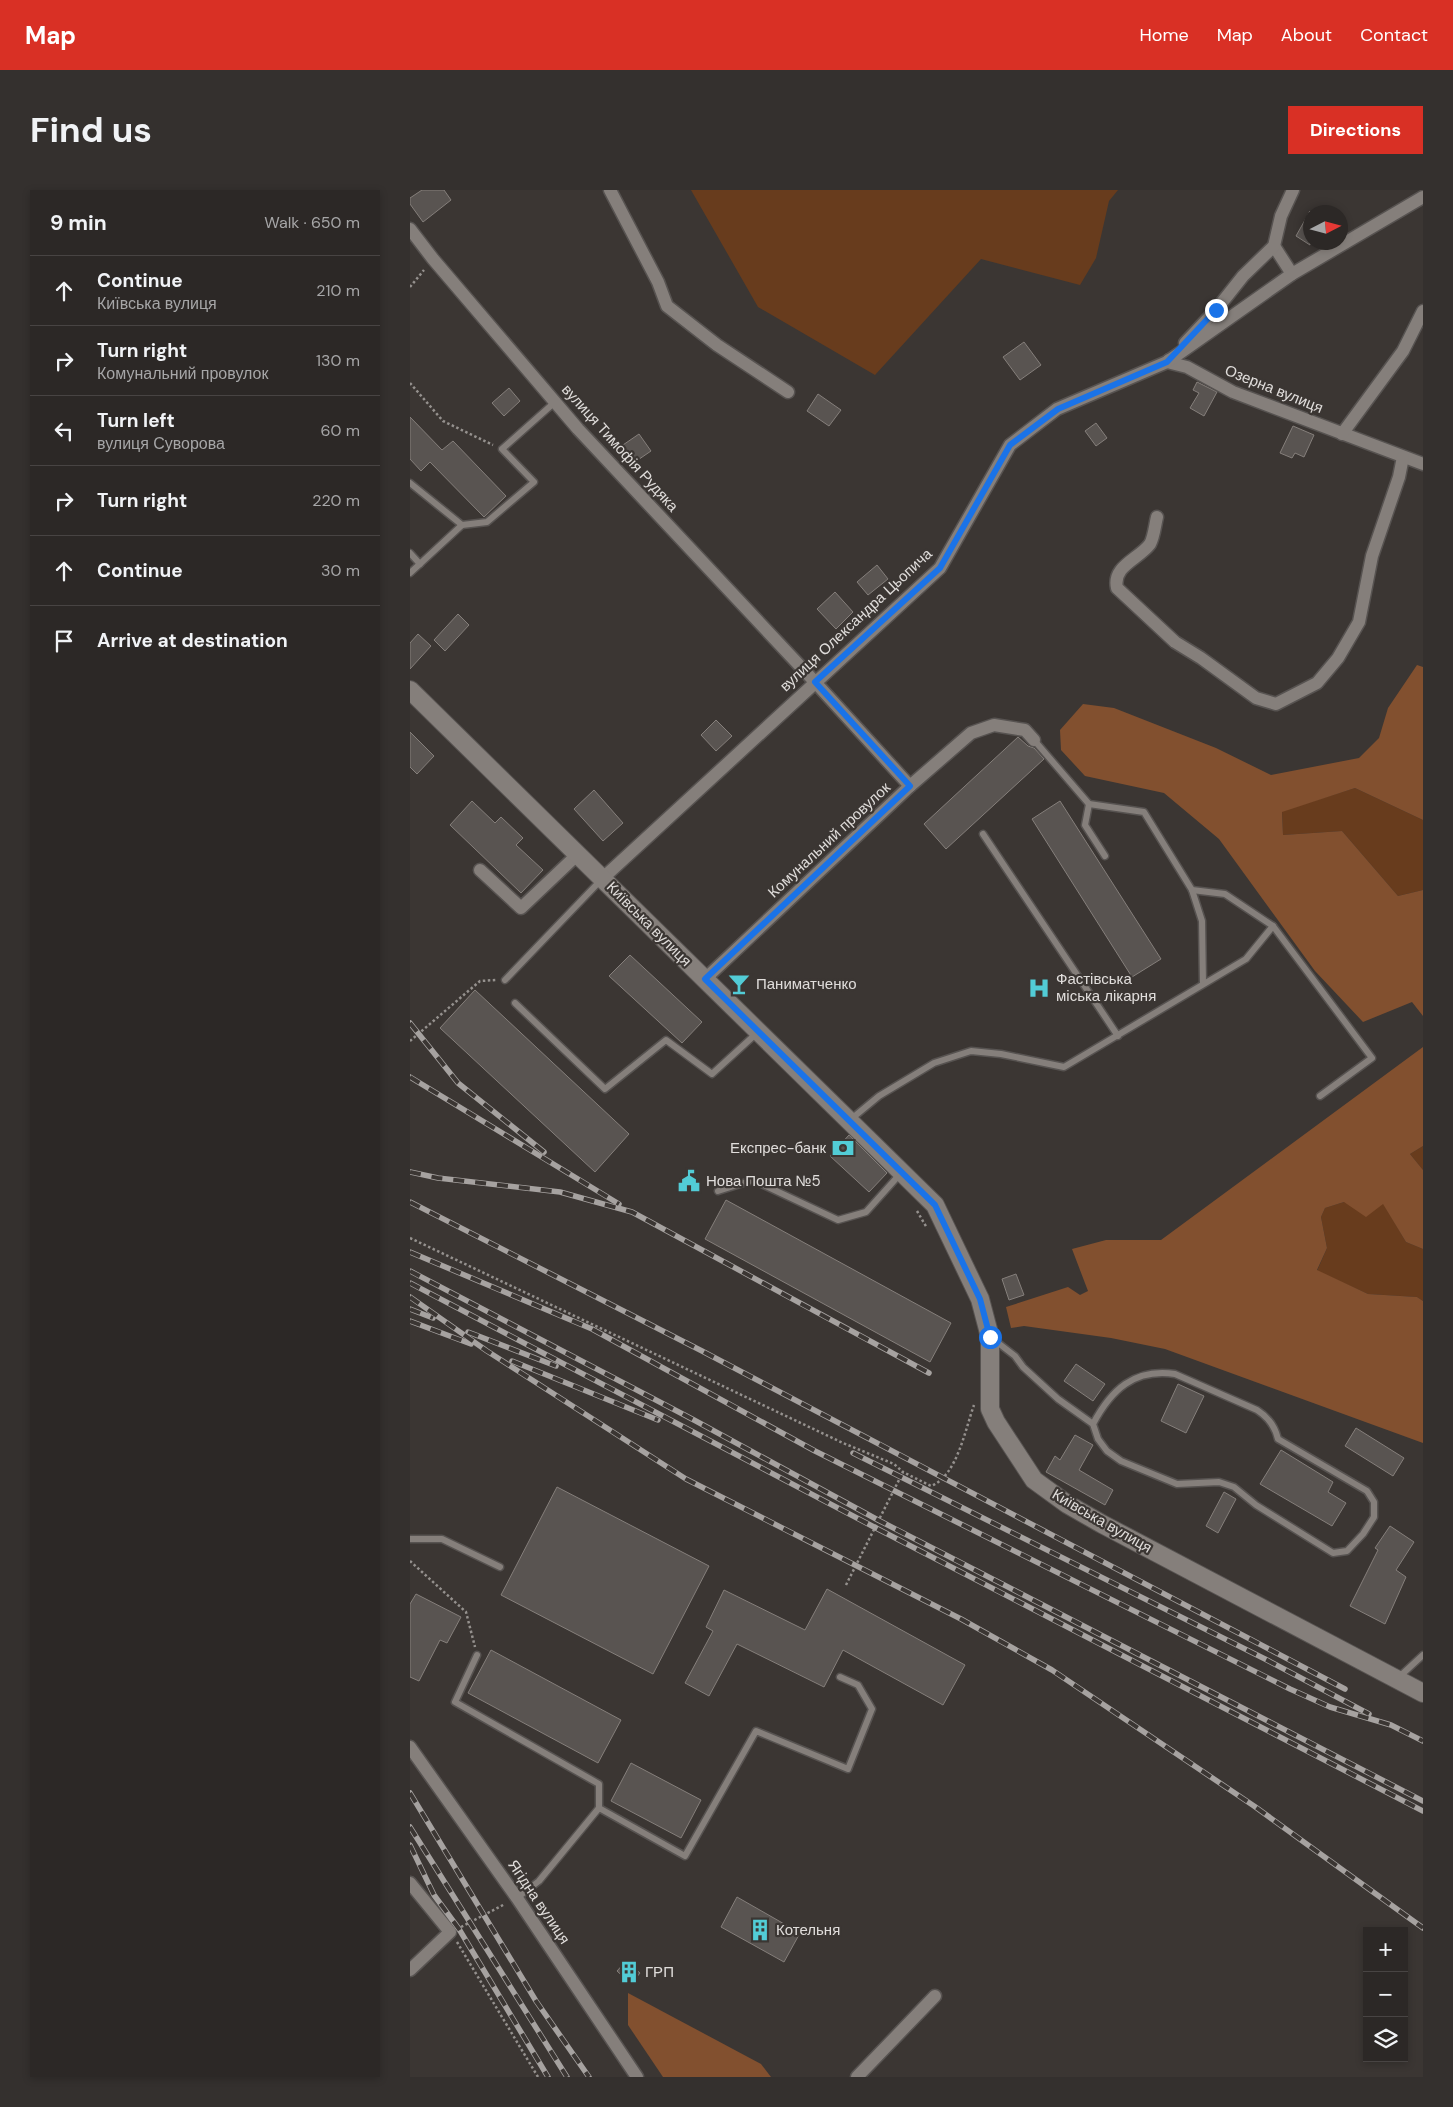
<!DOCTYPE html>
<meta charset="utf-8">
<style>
:root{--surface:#2c2826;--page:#34302e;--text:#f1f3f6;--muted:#a6a6a7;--line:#484443;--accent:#d93025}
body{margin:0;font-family:"DM Sans",sans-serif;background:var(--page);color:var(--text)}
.controls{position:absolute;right:15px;bottom:15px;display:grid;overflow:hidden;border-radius:0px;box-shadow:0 2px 8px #0003}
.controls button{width:45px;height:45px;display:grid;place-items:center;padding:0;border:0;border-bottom:1px solid var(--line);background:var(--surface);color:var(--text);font:25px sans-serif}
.compass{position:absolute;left:893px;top:15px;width:45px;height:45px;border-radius:50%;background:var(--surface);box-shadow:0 2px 8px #0003;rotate:84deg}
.stop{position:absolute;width:15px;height:15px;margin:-11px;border:4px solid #1a73e8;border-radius:50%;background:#fff}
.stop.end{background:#1a73e8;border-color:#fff;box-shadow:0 1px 5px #0008}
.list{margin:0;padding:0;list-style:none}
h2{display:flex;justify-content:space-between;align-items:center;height:65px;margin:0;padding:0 20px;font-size:21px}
h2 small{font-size:16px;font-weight:400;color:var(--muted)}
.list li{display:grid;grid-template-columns:32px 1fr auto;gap:15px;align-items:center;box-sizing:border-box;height:70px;padding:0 20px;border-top:1px solid var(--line)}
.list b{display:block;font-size:19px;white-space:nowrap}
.list p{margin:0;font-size:16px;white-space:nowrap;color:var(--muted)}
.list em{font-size:16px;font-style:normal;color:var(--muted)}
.icon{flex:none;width:28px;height:28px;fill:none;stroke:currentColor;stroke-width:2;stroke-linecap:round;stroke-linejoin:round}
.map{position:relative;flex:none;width:1013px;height:1887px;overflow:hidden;border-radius:0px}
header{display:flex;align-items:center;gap:30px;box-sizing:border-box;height:70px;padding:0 25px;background:var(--accent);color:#fff}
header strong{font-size:24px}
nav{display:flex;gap:28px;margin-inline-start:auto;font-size:18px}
.intro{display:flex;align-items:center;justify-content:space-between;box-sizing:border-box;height:120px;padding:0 30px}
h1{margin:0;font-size:35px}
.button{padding:12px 22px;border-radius:0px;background:var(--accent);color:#fff;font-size:18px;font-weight:700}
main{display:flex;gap:30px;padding:0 30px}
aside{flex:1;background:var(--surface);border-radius:0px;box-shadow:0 2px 8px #0003}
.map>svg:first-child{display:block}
.green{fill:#683c1d}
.forest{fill:#82502f}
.building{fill:#595451;stroke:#857f7b}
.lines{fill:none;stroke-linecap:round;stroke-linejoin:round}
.service-casing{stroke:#575351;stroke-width:9}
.minor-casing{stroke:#575351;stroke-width:15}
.secondary-casing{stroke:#575351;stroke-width:20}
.path{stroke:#95918e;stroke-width:2.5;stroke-dasharray:2.5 2.5;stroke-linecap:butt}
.service{stroke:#857f7b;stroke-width:6}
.minor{stroke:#857f7b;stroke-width:12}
.secondary{stroke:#857f7b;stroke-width:18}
.rail-casing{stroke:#a6a2a0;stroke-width:5.5}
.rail{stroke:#3b3633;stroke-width:4;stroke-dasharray:11;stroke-linecap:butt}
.route{stroke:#1a73e8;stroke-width:6}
.labels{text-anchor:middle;stroke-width:4.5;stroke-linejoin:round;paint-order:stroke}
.street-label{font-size:15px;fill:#e0dddb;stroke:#3b3633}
.poi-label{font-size:15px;fill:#e0dddb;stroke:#3b3633;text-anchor:start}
</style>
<header>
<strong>Map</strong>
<nav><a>Home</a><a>Map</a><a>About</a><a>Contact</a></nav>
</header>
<div class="intro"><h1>Find us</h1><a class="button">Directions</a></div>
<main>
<aside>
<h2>9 min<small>Walk · 650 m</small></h2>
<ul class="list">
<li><svg class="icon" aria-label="ahead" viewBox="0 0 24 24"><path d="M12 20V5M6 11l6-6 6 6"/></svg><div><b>Continue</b><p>Київська вулиця</p></div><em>210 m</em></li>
<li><svg class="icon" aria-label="right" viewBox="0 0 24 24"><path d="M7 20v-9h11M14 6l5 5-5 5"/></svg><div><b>Turn right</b><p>Комунальний провулок</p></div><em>130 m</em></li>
<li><svg class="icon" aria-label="left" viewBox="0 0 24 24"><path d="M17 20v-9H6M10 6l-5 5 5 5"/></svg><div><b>Turn left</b><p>вулиця Суворова</p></div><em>60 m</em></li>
<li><svg class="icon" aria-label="right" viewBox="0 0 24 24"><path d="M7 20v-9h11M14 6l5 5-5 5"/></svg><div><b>Turn right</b></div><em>220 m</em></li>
<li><svg class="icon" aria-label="ahead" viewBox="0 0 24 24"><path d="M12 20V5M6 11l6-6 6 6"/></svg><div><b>Continue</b></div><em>30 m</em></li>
<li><svg class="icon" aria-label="arrive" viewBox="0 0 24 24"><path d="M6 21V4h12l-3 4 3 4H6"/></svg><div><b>Arrive at destination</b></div></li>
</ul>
</aside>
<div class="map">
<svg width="1013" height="1887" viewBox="0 0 1013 1887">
<rect width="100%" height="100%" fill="#3b3633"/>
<g class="green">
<polygon points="281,0 708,0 699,11 686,68 670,95 571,69 465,185 348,117"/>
<polygon points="945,598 1013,630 1013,700 988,706 932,641 873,645 872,621"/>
<polygon points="1013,956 1013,980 1000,964"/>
<polygon points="934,1012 973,1013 996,1052 1013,1059 1013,1111 1007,1107 958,1104 907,1081 917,1058 911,1027 915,1018"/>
</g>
<g class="forest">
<polygon points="1007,475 1013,477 1013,630 945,598 872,622 873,645 932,641 988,706 1013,700 1013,826 1002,812 953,832 905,781 809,649 754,603 675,586 651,560 650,540 673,514 704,518 806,558 861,585 949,568 969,548 978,518"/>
<polygon points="1013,857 1013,956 1000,964 1013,980 1013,1059 996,1052 973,1014 956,1027 934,1012 915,1018 911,1027 917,1058 907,1080 958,1104 1007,1107 1013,1111 1013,1253 755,1159 701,1148 614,1136 601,1138 596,1117 658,1097 670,1105 678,1101 662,1059 696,1050 751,1050"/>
<polygon points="218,1803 351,1874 361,1887 253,1887 218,1835"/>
</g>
<g class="building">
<polygon points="12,0 34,0 41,10 13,32 0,14 0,8"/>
<polygon points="900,21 900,55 886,46"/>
<polygon points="614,152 631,175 610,190 593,167"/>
<polygon points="787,192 807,202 794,226 780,218 789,203 783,200"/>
<polygon points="99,198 110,211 94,226 82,213"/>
<polygon points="408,204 431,220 419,236 397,221"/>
<polygon points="0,227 32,260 43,251 96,306 74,327 20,272 11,281 0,269"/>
<polygon points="686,233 697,248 686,256 675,241"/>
<polygon points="883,236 904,245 894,267 885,263 882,268 870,263"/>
<polygon points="229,244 241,261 222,274 210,257"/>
<polygon points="467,375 478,389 458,405 447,392"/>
<polygon points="425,402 443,422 426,439 407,419"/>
<polygon points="48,424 59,435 35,461 24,450"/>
<polygon points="8,444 21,456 0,479 0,453"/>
<polygon points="306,530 322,546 306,561 291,545"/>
<polygon points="0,542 24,566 7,584 0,577"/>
<polygon points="608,547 618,556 624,558 634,569 536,659 514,634"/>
<polygon points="184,600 213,633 193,651 164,619"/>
<polygon points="62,611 85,633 91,627 113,648 106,655 133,680 111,703 40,635"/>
<polygon points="650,611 751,769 722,787 622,629"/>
<polygon points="220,765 292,832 272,853 199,786"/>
<polygon points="65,800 219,944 185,982 30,838"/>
<polygon points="439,945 477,983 459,1002 420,966"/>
<polygon points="316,1010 541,1133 520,1172 295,1049"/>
<polygon points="606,1084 614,1105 599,1110 592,1089"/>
<polygon points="666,1174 695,1194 683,1211 654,1191"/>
<polygon points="768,1194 794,1206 776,1243 751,1231"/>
<polygon points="946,1238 994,1268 983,1286 935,1256"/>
<polygon points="665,1245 683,1255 669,1280 703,1300 695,1315 636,1282 645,1266 650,1270"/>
<polygon points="871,1260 923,1292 918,1302 936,1313 922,1336 850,1294"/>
<polygon points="147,1297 299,1376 243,1484 91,1405"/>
<polygon points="814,1302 826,1309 808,1343 796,1336"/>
<polygon points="980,1336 1004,1352 986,1380 996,1387 975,1434 940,1416 968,1360 965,1358"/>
<polygon points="417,1399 555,1475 533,1515 433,1460 414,1497 327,1454 299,1506 275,1493 303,1441 296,1437 314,1400 395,1440"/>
<polygon points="6,1404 51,1427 37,1453 30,1450 9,1491 0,1487 0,1414"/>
<polygon points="81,1460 211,1530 188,1573 58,1503"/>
<polygon points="221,1573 291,1610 271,1648 201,1611"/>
<polygon points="327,1707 390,1743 374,1772 311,1737"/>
<polygon points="216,1771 230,1783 221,1794 207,1781"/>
</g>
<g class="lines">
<g class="service-casing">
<g id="service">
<polyline points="0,293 52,335"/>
<polyline points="0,363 10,374"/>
<polyline points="0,383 52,335 77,332 124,292 92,259 145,212"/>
<polyline points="624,550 679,614 734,622 782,700 815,704 863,736 962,868 910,906"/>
<polyline points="679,614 675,635 695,666"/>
<polyline points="573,644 708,846"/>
<polyline points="782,700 792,731 793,793"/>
<polyline points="95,790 191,690"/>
<polyline points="105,813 195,899 256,850 302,884 348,842"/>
<polyline points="440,930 469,906 524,873 561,861 591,864 654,877 836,769 863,736"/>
<polyline points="308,1001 343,990 428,1030 456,1022 491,983"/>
<path d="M583 1149 605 1166 613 1177 648 1209 683 1234 688 1249 697 1261 711 1271 767 1294 809 1292 824 1297 846 1315 923 1363 937 1361 953 1344 964 1327V1312L957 1301 868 1249C865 1236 858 1227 847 1220L765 1184C724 1178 701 1200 683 1234"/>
<polyline points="0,1349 32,1349 90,1377"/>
<polyline points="67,1465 45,1512 189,1594 189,1618"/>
<polyline points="988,1488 1013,1465"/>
<polyline points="107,1708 129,1691 189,1618 275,1666 346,1541 438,1579 462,1519 448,1495 430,1487"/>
</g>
</g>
<g class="minor-casing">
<g id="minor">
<polyline points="200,0 248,92 257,116 307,155 378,202"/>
<polyline points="0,39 23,69 168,239 405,492 500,596"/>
<polyline points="864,56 882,84"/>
<polyline points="775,153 806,120 833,86 864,56 871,26 883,0"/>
<polyline points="759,170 757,172 777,177 823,202 1013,274"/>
<polyline points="932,244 993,161 1013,121"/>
<path d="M747 327C745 335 744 347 740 354 729 369 702 376 707 398L765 452 791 468 846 508 866 514 907 493 928 468 949 432 962 366 989 287 993 267"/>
<polyline points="70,680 111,718 168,664"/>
<polyline points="193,688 530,378 600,255 647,219 757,172 882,84 1013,7"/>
<polyline points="295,789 500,596 561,543 584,535 615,540 624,550"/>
<polyline points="0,1557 107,1708 227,1887"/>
<polyline points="0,1693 40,1742 0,1780"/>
<polyline points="447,1887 525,1806"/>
</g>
</g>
<g class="secondary-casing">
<polyline id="secondary" points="0,500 525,1015 570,1109 580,1147 580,1219 586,1232 624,1290 657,1314 692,1334 1013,1503"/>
</g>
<g class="path">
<polyline points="0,97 14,80"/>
<polyline points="0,193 33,231 83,255"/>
<polyline points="0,851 70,791 86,790"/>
<polyline points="507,1021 517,1038"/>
<polyline points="0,1048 433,1253 484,1274 493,1282"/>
<polyline points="0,1371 56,1422 65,1457"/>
<path d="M436 1395 493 1282 521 1296C547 1286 555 1240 564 1215"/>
<polyline points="51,1737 95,1714"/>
<polyline points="47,1752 128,1887"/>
</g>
<use href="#service" class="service"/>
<use href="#minor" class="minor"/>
<use href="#secondary" class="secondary"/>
<g class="rail-casing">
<g id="rail">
<polyline points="0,833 48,893 134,962"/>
<polyline points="0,887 209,1014"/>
<polyline points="0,982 28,988 150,1002 222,1022 519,1183"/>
<polyline points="0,1012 292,1161 935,1499"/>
<polyline points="0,1062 182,1139 405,1261 880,1499 920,1517 981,1535 1013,1551"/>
<polyline points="0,1081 284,1230 468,1330 1013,1611"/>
<polyline points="0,1093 464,1337 1013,1621"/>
<polyline points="0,1107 77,1161 276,1289 551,1429 642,1480 844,1616 1013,1738"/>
<polyline points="0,1119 23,1128"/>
<polyline points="0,1131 61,1154"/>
<polyline points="58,1142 146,1176"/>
<polyline points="102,1171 248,1230"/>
<polyline points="443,1263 855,1469 959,1524"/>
<polyline points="0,1603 126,1811 179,1887"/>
<polyline points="0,1637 157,1887"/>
<polyline points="0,1655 24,1705 49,1739 138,1887"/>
</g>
</g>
<use href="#rail" class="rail"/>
</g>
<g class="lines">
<polyline class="route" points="580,1147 570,1109 525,1015 295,789 500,596 405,492 530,378 600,255 648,219 757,172 806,120"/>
</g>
<defs>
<g id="bar-bare" transform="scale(1.725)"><path d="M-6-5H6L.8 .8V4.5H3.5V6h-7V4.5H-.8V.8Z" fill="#52ccd6" stroke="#3b3633" stroke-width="2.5" paint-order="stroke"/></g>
<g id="hospital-bare" transform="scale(1.725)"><path d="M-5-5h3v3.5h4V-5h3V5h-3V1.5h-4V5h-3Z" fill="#52ccd6" stroke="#3b3633" stroke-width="2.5" paint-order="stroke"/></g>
<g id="bank-bare" transform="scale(1.725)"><path d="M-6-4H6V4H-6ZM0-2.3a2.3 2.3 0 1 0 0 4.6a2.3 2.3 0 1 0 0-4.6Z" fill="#52ccd6" stroke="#3b3633" stroke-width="2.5" paint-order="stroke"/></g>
<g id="civic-bare" transform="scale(1.725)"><path d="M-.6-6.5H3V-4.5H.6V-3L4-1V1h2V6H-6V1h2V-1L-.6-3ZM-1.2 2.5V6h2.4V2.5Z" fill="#52ccd6" stroke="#3b3633" stroke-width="2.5" paint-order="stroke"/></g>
<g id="building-bare" transform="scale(1.725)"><path d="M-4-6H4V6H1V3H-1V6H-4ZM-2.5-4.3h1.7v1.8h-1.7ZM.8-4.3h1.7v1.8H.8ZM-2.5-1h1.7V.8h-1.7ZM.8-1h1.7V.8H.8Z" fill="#52ccd6" stroke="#3b3633" stroke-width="2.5" paint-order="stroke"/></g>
</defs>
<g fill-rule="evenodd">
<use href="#bar-bare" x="329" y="794"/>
<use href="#hospital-bare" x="629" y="798"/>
<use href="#bank-bare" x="433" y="958"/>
<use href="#civic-bare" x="279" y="991"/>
<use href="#building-bare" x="350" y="1740"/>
<use href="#building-bare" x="219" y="1782"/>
</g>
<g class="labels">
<g class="street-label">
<text transform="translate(864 199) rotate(22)" y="5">Озерна вулиця</text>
<text transform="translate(210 258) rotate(48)" y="5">вулиця Тимофія Рудяка</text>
<text transform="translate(446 430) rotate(-43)" y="5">вулиця Олександра Цьопича</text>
<text transform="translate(419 650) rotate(-43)" y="5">Комунальний провулок</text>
<text transform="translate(239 734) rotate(45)" y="5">Київська вулиця</text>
<text transform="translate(692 1331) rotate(30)" y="5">Київська вулиця</text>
<text transform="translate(129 1712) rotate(56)" y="5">Ягідна вулиця</text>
</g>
<g class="poi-label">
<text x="646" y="794">Фастівська<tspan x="646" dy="17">міська лікарня</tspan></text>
<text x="346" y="799">Паниматченко</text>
<text x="416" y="963" text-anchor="end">Експрес-банк</text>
<text x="296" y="996">Нова Пошта №5</text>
<text x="366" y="1745">Котельня</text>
<text x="235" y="1787">ГРП</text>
</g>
</g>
</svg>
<div class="controls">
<button>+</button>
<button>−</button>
<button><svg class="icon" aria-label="layers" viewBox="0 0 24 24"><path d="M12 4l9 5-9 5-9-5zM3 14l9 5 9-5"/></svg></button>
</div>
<svg class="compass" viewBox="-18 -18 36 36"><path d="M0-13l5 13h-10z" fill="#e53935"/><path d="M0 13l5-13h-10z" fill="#a6a6a7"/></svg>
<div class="stop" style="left:580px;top:1147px"></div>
<div class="stop end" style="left:806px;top:120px"></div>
</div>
</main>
